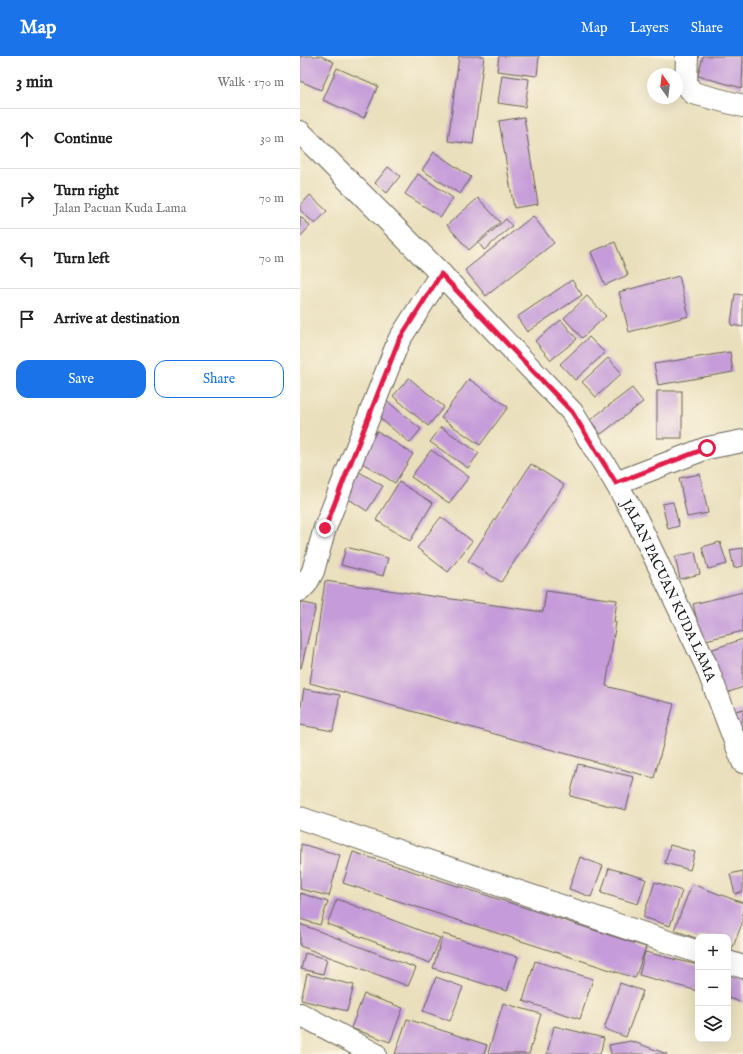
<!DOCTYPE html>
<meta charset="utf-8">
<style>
:root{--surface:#fff;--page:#f2f2f2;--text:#222;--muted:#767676;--line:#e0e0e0;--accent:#1a73e8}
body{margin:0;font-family:"IM FELL English",serif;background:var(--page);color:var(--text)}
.controls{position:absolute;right:12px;bottom:12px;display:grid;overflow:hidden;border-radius:8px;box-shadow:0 4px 16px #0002}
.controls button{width:36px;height:36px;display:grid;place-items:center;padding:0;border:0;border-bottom:1px solid var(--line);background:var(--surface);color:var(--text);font:20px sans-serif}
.compass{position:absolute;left:347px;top:12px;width:36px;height:36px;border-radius:50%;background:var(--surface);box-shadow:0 4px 16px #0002;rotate:346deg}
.stop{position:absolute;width:12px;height:12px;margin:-9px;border:3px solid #e11d48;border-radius:50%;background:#fff}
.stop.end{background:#e11d48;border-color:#fff;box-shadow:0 1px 4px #0008}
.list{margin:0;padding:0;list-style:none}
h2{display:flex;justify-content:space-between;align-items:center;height:52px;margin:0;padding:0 16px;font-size:17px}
h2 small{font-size:13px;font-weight:400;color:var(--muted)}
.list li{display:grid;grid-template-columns:26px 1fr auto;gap:12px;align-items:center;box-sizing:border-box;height:60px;padding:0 16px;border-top:1px solid var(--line)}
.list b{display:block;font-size:15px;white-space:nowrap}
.list p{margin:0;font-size:13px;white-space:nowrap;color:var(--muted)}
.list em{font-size:13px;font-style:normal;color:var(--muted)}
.actions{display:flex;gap:8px;padding:12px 16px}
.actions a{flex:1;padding:9px 0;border:1px solid var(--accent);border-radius:12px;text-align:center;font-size:14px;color:var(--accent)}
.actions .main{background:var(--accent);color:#fff}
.icon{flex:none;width:22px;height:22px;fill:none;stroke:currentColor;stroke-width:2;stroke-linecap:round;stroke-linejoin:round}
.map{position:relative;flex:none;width:443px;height:998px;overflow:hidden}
header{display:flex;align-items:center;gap:24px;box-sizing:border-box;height:56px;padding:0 20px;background:var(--accent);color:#fff}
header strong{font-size:19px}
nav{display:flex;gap:22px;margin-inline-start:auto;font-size:14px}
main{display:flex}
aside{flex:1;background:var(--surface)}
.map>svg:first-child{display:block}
.building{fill:#c59cd9}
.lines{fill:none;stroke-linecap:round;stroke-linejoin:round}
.minor-casing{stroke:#646054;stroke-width:24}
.minor{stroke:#fff;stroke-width:22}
.route{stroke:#e11d48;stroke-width:5}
.labels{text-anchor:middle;stroke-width:4;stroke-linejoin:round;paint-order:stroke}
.street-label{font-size:14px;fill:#1c1c1c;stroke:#fcf5e5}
</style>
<header>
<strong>Map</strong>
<nav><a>Map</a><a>Layers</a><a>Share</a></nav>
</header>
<main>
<aside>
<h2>3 min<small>Walk · 170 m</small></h2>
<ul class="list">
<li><svg class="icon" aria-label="ahead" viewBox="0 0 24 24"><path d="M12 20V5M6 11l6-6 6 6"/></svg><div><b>Continue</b></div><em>30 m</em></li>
<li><svg class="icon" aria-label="right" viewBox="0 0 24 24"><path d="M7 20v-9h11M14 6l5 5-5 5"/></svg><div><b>Turn right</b><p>Jalan Pacuan Kuda Lama</p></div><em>70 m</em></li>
<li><svg class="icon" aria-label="left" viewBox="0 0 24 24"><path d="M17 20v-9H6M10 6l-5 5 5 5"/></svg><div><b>Turn left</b></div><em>70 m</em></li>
<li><svg class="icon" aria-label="arrive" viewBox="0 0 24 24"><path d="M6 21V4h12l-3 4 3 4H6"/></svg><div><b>Arrive at destination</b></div></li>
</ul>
<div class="actions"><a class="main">Save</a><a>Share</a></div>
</aside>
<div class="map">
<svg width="443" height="998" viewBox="0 0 443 998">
<rect width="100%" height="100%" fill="#fcf5e5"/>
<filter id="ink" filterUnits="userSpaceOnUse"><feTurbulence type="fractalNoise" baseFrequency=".025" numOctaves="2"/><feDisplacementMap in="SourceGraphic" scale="8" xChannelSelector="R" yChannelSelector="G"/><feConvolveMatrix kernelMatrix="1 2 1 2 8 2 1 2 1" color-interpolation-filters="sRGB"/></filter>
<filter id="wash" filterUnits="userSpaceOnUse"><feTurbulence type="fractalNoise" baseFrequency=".012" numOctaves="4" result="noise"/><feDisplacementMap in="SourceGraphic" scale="16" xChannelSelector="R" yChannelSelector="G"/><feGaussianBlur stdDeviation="0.9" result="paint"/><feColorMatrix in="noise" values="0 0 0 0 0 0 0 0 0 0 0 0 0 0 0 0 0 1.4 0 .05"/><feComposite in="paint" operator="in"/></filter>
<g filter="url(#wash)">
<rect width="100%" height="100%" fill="#e9dfbc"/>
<g id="blocks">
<g class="building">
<polygon points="0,0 21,0 34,6 21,34 0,25"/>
<polygon points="159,0 184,0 173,88 148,85"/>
<polygon points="199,0 239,0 237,20 197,15"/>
<polygon points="403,0 443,0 442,32 398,20"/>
<polygon points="37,12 78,30 64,62 23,44"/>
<polygon points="202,19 229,23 225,51 198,47"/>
<polygon points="224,61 238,148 214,152 199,65"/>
<polygon points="134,96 171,121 160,138 122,114"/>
<polygon points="88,111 100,120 87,137 75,127"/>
<polygon points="118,118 153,142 141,161 105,138"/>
<polygon points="10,139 27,155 15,168 0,154 0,150"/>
<polygon points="178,142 200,166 169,194 147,169"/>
<polygon points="0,160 10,170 0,181"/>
<polygon points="233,160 254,187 186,240 165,214"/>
<polygon points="206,163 212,170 184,194 179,187"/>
<polygon points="315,186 328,219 305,229 291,196"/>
<polygon points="379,220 389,260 329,276 319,236"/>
<polygon points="272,224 282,239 227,276 217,261"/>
<polygon points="435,238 443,239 443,271 431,269"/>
<polygon points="287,240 306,260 282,282 264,262"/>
<polygon points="261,264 277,283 251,304 235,285"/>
<polygon points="289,281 305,297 275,324 260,308"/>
<polygon points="430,296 433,316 358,329 354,308"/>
<polygon points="308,302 322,317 296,341 282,326"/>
<polygon points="109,322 144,351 128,370 93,340"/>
<polygon points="169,323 208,351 180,389 141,362"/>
<polygon points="332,332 343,346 301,378 290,364"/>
<rect x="357" y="335" width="25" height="47"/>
<polygon points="88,346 121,373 110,387 77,360"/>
<polygon points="141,371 179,397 168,412 130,386"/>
<polygon points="77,375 113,398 95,427 59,405"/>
<polygon points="131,394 169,421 149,447 111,421"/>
<polygon points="231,408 264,429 201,526 168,505"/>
<polygon points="56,414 83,430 67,455 41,438"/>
<polygon points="400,418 408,457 387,461 379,422"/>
<polygon points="99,426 133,447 110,485 76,464"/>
<polygon points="373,446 379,470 368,473 362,448"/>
<polygon points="141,461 172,485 148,516 117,492"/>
<polygon points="420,486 427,508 408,513 402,491"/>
<polygon points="46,491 88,502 83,520 41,509"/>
<polygon points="443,492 443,510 434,512 430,494"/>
<polygon points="395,496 400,518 380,523 375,501"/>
<polygon points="25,525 243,556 246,535 317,544 314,566 316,566 306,630 374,648 354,722 10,627"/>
<polygon points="443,536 443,575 402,585 393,548"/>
<polygon points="0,546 16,550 1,612 0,612"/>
<polygon points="443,583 443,631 424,638 410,594"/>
<polygon points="4,633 40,639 33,675 0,669 0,656"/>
<polygon points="443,653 443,689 433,656"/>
<polygon points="278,708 334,721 326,754 270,740"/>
<polygon points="1,788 40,799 29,840 0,833"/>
<polygon points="370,789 395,796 390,814 365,807"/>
<polygon points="53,796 346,891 335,922 43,827"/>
<polygon points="280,801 303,810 291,841 269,833"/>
<polygon points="309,812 346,823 338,848 301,837"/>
<polygon points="443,815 443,835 435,838 430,818"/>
<polygon points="355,826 382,835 370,870 343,861"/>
<polygon points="392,828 443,847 443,865 431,896 428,895 428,881 398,881 398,883 374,874"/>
<polygon points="0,837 28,846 20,869 0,863"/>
<polygon points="37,843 140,882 130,907 27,868"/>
<polygon points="0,868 116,912 108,930 0,890"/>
<polygon points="143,878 218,901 207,935 133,912"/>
<polygon points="345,896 398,909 398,935 339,919"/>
<polygon points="5,897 27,903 23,918 1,913"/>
<polygon points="235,905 293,923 280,963 223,945"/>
<polygon points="428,917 443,921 443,947 428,942"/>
<polygon points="7,918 54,929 47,955 1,944"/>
<polygon points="136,921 163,931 150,965 123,955"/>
<polygon points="320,927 343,935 326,981 304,973"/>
<polygon points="64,938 103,952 90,986 51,972"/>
<polygon points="203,947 241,958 229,998 193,998 188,997"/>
<polygon points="107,963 187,989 184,998 95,998"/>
<polygon points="254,970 304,982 300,998 247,998"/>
<polygon points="331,985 367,998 311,998 309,989"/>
</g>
</g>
</g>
<g filter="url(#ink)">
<use href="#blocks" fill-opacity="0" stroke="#646054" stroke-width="1"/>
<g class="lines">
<g class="minor-casing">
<g id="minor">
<polyline points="387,0 386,28 393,37 443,50"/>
<path id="s1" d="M0 76 141 218 272 356 316 427 337 464 406 609 443 706"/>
<polyline points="316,427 407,392 443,385"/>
<polyline points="0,534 6,528 13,515 25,472 99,284 141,218"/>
<polyline points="0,762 398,896"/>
<polyline points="428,906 443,911"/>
<polyline points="0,958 75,998"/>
</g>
</g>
<use href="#minor" class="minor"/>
</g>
</g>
<g class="lines" filter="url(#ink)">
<polyline class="route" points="25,472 99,284 141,218 272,356 316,427 407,392"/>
</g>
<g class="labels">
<g class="street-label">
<text dy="5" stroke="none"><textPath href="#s1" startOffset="594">JALAN PACUAN KUDA LAMA</textPath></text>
</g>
</g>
</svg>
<div class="controls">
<button>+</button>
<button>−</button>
<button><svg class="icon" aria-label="layers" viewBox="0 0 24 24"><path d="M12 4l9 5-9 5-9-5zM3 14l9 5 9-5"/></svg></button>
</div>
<svg class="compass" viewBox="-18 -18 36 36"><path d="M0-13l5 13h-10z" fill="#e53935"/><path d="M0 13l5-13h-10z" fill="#767676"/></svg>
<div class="stop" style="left:407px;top:392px"></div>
<div class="stop end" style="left:25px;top:472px"></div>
</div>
</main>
